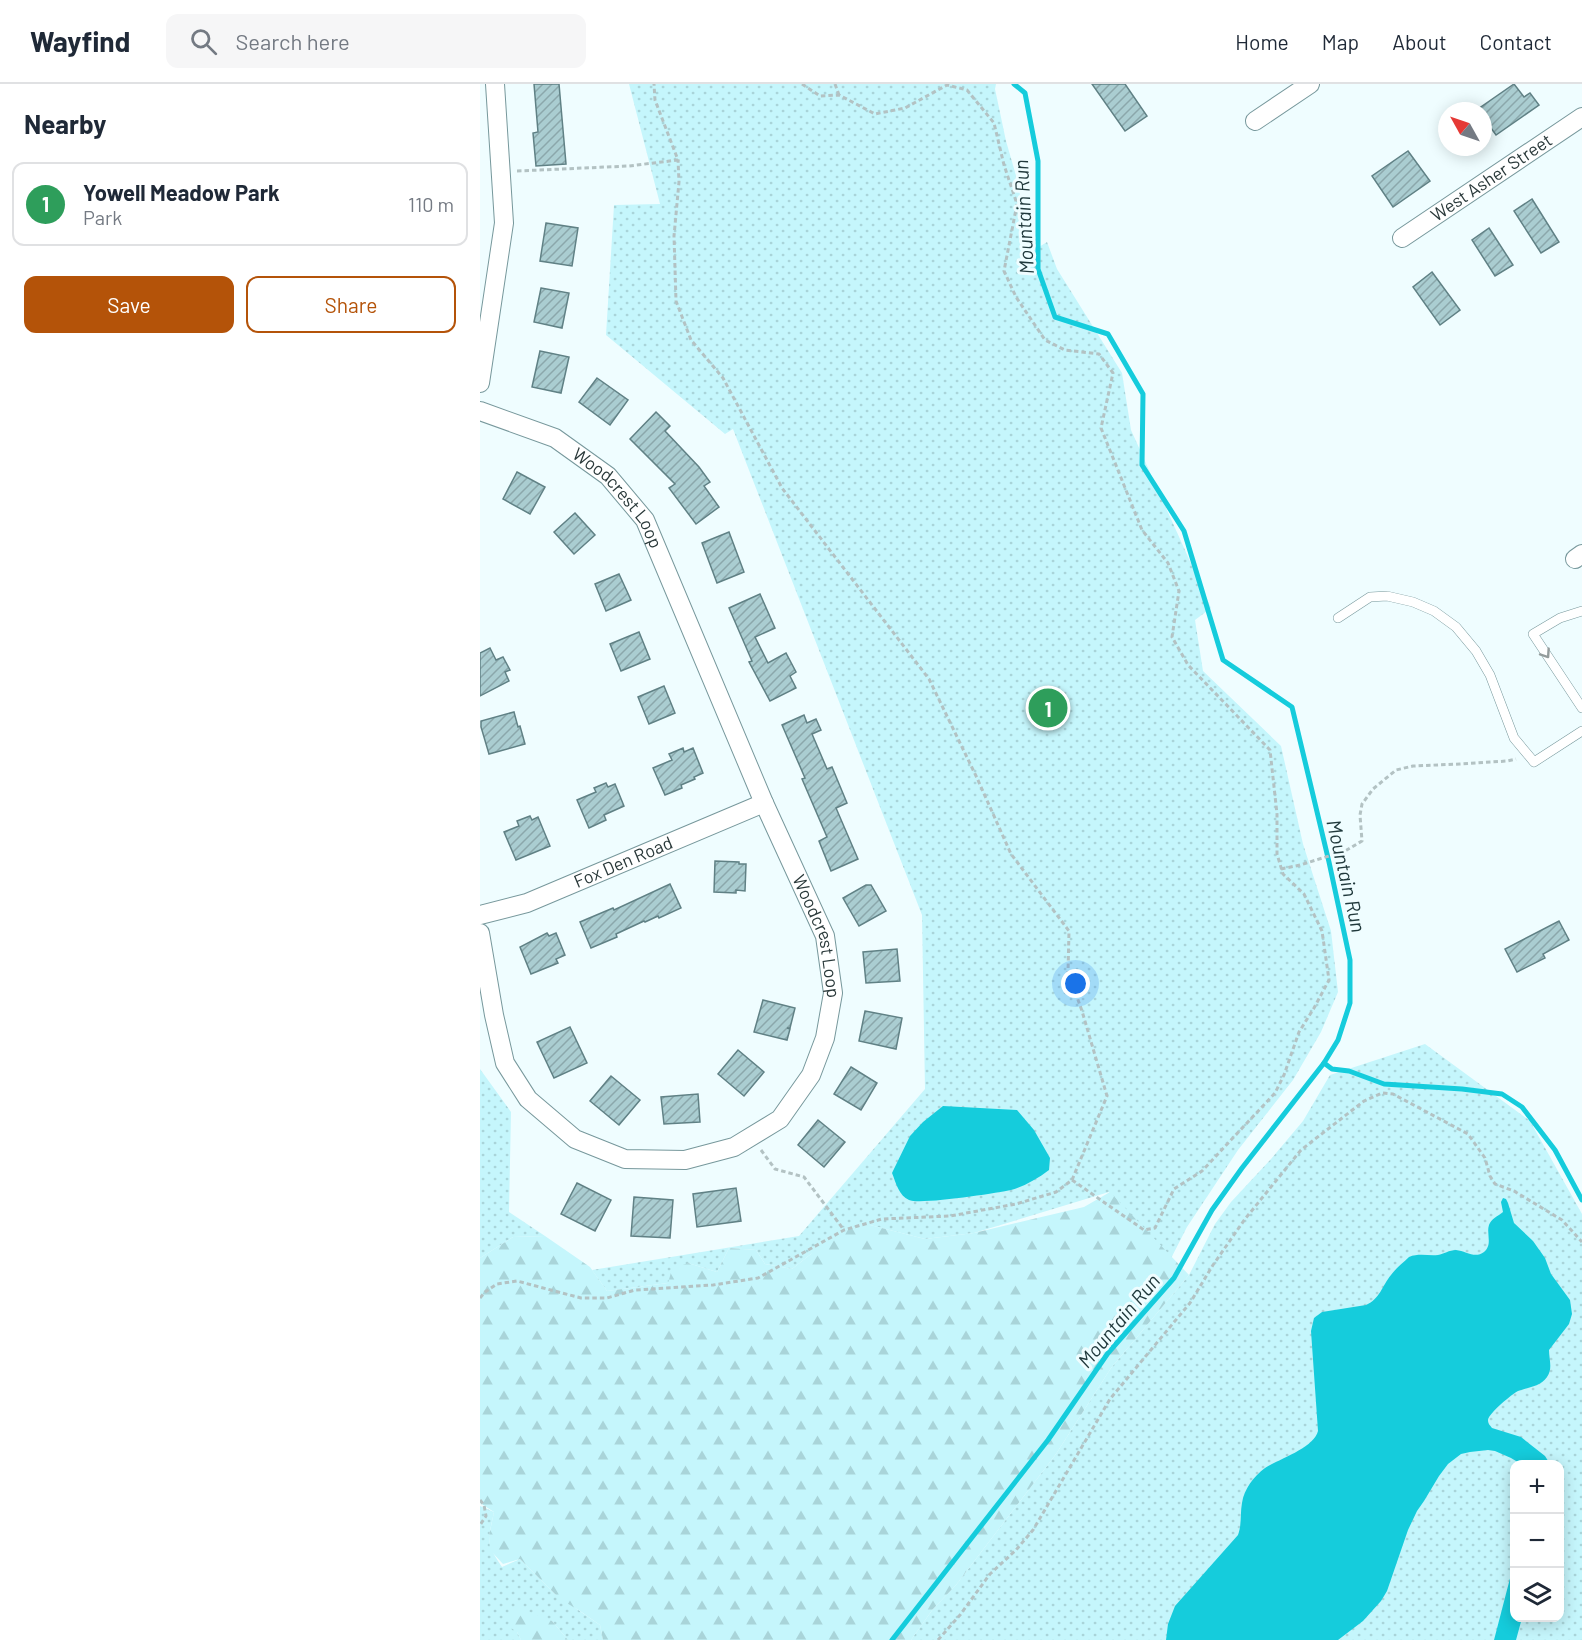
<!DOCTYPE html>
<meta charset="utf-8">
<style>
:root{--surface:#fff;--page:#f6f6f7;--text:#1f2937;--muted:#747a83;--line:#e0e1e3;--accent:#b45309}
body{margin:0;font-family:Barlow,sans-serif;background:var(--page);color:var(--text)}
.controls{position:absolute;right:18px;bottom:18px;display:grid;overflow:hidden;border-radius:12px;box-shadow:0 3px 15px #0003}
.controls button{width:54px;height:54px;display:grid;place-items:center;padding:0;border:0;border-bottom:2px solid var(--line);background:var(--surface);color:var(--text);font:30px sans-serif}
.compass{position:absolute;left:958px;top:18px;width:54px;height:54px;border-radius:50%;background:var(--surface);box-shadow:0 3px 15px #0003;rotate:310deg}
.you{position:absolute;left:596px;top:900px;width:21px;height:21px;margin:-15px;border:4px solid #fff;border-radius:50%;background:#1a73e8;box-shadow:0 0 0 9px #1a73e833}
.badge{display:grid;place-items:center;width:39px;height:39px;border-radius:50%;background:var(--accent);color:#fff;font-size:20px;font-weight:700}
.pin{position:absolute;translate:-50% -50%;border:3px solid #fff;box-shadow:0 2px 6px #0006}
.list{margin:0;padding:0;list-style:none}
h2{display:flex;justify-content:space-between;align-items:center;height:78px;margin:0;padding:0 24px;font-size:26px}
h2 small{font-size:20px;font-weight:400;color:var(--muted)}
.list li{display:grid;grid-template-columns:39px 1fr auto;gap:18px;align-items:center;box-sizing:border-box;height:84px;margin:0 12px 12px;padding:0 12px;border:2px solid var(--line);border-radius:12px}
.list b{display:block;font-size:22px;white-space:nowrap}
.list p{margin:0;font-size:20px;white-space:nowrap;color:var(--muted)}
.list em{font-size:20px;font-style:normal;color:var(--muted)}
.actions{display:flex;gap:12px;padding:18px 24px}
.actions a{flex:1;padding:14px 0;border:2px solid var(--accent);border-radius:12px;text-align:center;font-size:21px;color:var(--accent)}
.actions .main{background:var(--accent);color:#fff}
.icon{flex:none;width:33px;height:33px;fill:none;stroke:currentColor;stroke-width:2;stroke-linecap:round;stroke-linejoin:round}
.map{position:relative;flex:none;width:1102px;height:1556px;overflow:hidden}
header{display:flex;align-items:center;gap:36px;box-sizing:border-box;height:84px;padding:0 30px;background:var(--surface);border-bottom:2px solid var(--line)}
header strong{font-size:28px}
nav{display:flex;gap:33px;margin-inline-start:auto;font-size:21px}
.search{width:420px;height:54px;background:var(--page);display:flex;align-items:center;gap:15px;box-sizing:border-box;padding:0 21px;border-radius:12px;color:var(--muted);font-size:22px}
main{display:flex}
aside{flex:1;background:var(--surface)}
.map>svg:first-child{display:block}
.grass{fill:url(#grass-dots);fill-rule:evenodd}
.forest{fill:url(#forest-firs)}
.water{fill:#15ccdc}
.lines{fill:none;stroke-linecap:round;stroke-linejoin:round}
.stream{stroke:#15ccdc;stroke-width:5}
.building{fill:url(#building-hatch);stroke:#608185;stroke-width:1.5}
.lane-casing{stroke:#77989c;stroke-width:10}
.street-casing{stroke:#77989c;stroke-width:20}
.path{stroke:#b3c2c3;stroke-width:3;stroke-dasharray:4.5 3;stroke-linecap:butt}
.lane{stroke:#fff;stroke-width:9}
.street{stroke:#fff;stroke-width:18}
.oneway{stroke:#949c9c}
.labels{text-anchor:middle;stroke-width:6;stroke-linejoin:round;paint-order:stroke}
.street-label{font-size:18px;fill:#2a393a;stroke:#effdff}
.water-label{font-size:20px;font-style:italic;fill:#20393c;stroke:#effdff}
</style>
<header>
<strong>Wayfind</strong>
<div class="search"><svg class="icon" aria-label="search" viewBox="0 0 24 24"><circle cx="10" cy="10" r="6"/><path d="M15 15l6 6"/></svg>Search here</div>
<nav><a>Home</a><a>Map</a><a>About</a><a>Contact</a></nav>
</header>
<main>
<aside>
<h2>Nearby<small></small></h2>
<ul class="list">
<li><span class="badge" style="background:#2e9e5b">1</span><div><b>Yowell Meadow Park</b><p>Park</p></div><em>110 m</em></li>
</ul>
<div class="actions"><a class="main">Save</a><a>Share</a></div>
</aside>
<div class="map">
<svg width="1102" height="1556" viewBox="0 0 1102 1556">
<defs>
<pattern id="grass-dots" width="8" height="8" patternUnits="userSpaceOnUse" patternTransform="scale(1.5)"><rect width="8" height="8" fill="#c5f6fc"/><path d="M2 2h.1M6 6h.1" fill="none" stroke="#a9d4d9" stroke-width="1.8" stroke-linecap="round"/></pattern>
<pattern id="forest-firs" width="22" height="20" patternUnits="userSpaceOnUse" patternTransform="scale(1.5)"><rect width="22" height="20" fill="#c5f6fc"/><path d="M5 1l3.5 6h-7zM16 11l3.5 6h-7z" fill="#a9d4d9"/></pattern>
<pattern id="building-hatch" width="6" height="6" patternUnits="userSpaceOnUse" patternTransform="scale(1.5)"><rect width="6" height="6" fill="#aacdd1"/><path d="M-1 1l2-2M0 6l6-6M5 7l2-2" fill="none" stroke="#8ba7ab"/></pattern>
</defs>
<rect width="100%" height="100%" fill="#effdff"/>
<g class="grass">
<polygon points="149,0 516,0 515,5 526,57 539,102 544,156 541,174 567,158 577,185 642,289 651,346 731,524 715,536 723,587 801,662 823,760 851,847 858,908 841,948 813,996 758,1066 707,1143 682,1192 629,1108 494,1149 445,1155 390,1141 331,1170 312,1185 285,1180 276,1166 249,1164 237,1188 208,1179 188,1199 127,1207 112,1186 319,1152 445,1005 442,831 253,345 245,350 126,251 134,121 180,120"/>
<path d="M945 960 1050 1037 1102 1130V1556H431L453 1525 476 1501 576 1370 631 1284 709 1191 735 1140 751 1118 791 1075 823 1037 850 991ZM1034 1380H1080V1534H1034Z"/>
<polygon points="0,985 31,1028 29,1128 65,1152 33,1153 0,1174"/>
<path d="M0 1422 14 1428C8 1457 5 1458 22 1483L40 1475 75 1510 120 1541 123 1556H88L72 1537 37 1548 41 1556H0Z"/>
</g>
<g class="forest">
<polygon points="630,1108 709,1191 631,1284 576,1370 476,1501 453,1525 431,1556 123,1556 120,1541 100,1527 80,1515 40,1475 23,1480 10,1466 9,1452 14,1428 0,1419 0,1174 33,1153 65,1152 110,1183 127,1207 188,1199 192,1185 208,1179 237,1188 249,1164 276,1166 285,1180 312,1185 331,1170 357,1144 390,1141 445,1155 494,1149 604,1123"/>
<polygon points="34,1522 72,1537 88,1556 41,1556 37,1548 28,1542"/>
</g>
<g class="water">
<path d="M463 1022 537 1026 554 1046 570 1074 569 1086C557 1095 545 1102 531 1106 517 1109 440 1121 429 1116 419 1112 416 1099 412 1089L430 1052 443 1038Z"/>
<path d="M1023 1114 1026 1115 1028 1119 1034 1139 1053 1157 1065 1174 1071 1190 1090 1216 1092 1230 1089 1240 1069 1266C1069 1275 1073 1285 1067 1293 1060 1303 1048 1303 1038 1307 1032 1310 1009 1329 1008 1336 1008 1340 1010 1341 1012 1344L1041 1353 1065 1372 1070 1380H1041L1031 1374 1015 1367 1008 1366 990 1368 981 1370 968 1380 959 1392 944 1417 937 1427 928 1446 907 1507 901 1517 883 1537 858 1556H686L688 1540 695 1522 758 1451C762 1440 760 1430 762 1419 764 1405 774 1392 785 1384 799 1375 834 1364 838 1347L831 1247 834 1234 842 1228 886 1221C900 1215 902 1202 911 1191 916 1184 923 1179 929 1173 939 1169 948 1172 958 1171 964 1170 969 1166 976 1166 986 1167 995 1175 1004 1168 1013 1160 1006 1150 1009 1141 1011 1135 1018 1132 1023 1128L1021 1118Z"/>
<polygon points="1034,1479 1034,1534 1042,1534 1036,1556 1014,1556"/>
</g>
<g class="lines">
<g class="stream">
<polyline points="844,979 852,985 869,987 904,1000 982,1005 1022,1010 1042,1023 1075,1066 1102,1116"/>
<polyline points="412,1556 568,1356 628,1269 694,1194 732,1126 762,1084 844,979 858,956 870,919 870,876 849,778 812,623 743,576 704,447 662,381 663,310 628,250 575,233 558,185 558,77 545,9 534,0"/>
</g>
</g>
<g class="building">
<polygon points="54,0 79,0 86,80 56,82 53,49 58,48"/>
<polygon points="612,0 645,0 667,32 645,47"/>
<polygon points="1034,0 1044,13 1050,9 1059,21 1016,51 1003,33 1003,27 999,27 998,25"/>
<polygon points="928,67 950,97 913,123 892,92"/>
<polygon points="1052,115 1079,158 1061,169 1034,127"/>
<polygon points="66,139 98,144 92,182 60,177"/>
<polygon points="1009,144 1033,181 1015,192 992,156"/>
<polygon points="952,188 980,226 960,241 933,203"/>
<polygon points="61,204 89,209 82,244 54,238"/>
<polygon points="60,267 89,273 81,309 52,303"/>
<polygon points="117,294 148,316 130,341 99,318"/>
<polygon points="176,328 190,342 185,347 219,383 230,398 224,402 239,423 216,440 189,404 195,400 150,355"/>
<polygon points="37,388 65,403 50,430 23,415"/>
<polygon points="95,429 115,451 94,470 74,448"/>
<polygon points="249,448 264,488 237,499 222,459"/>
<polygon points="139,490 151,516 126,527 115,500"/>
<polygon points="280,510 295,544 275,553 288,579 306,569 316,588 310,592 316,604 290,617 269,578 272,577 249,524"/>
<polygon points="159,548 170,575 141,587 130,560"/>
<polygon points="10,564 16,576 23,573 30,586 25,588 29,597 0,612 0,569"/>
<polygon points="184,602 195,629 169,640 158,613"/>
<polygon points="34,628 38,643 40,642 45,660 9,670 1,643 1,637"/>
<polygon points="324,631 327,639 336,635 341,646 332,650 347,685 352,683 367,719 356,724 378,775 351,787 339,757 347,753 322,695 325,694 302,641"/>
<polygon points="203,664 204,668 213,664 223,689 214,693 215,695 201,701 202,704 185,711 173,684 192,676 189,670"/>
<polygon points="126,699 128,703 135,700 144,722 124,731 126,736 109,744 97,716 116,708 114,704"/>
<polygon points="50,732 52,736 58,733 70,762 36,776 24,748 39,742 37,737"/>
<polygon points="235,777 259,778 259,780 266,780 265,807 256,806 256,809 234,808"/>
<polygon points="190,800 201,824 179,834 178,832 165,838 164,837 136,850 137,853 111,864 100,838 133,824 134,826"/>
<polygon points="386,801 391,801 406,827 379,842 363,814"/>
<polygon points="1079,837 1089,856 1063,870 1065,874 1037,888 1025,865"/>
<polygon points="67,849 69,852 76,849 85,871 76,875 78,879 51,890 40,863"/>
<polygon points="417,865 420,897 386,899 383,868"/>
<polygon points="283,916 315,924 310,944 307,944 310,945 307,956 274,948"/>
<polygon points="385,927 422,934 416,965 379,957"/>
<polygon points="90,943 107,979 74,994 57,958"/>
<polygon points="258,966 284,988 264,1012 238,990"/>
<polygon points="371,983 397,999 381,1026 354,1010"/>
<polygon points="131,992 160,1016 139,1041 110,1017"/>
<polygon points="218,1010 220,1038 184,1040 181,1013"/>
<polygon points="338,1036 365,1058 344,1083 318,1061"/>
<polygon points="97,1099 131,1116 115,1147 81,1130"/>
<polygon points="256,1104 261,1137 217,1143 213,1110"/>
<polygon points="154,1113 193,1116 190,1154 151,1152"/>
</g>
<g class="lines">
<g class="lane-casing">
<g id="lane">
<polyline points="1102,527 1080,534 1053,550 1102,624"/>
<polyline points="858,534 890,513 907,512 933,518 954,527 976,543 996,567 1010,591 1034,654 1054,678 1102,647"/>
</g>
</g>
<g class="street-casing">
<g id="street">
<polyline points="775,37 830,0"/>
<path id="s1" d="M922 154 1102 33"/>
<polyline points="0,299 24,139 15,0"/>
<path id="s2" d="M0 327 75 354 128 392 165 436 284 719 345 852 353 909 345 954 331 991 300 1035 254 1063 205 1076 145 1075 95 1055 48 1015 25 979 14 931 0 849"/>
<polyline points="1095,475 1102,470"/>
<path id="s3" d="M0 831 47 819 284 719"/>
</g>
</g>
<g class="path">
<polyline points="322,0 340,12 359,11 395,30 425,24 467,1 487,6 514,39 524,81 537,120 524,187 536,213 565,256 585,266 619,270 633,289 621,344 662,446 688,479 699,507 692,553 708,581 790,666 797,730 797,770 803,790 824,810 842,847 849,896 834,924 819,948 804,991 795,1009 722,1087 694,1105 675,1144 664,1146 592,1096"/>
<polyline points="355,0 359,11"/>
<polyline points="37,87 149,82 198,76 175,16 174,0"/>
<polyline points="801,785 820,781 865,767 882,757 880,731 882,720 893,705 916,686 933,682 980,680 1027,677 1036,675"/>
<polyline points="281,1066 295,1085 324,1093 364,1146"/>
<polyline points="0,1214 5,1208 17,1200 37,1197 101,1214 127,1214 155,1206 233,1201 278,1194 364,1146 402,1135 470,1132 536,1120 576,1108 592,1096 627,1012 602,927 588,888 589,847 531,770 497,694 449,595 302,404 243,294 211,256 196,217 194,152 199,98 198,76"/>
<polyline points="0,1416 4,1421 6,1432 0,1441"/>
<polyline points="458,1556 480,1531 510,1490 536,1466 553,1446 630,1315 710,1219 733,1181 765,1135 821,1066 884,1017 902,1009 913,1010 988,1050 1005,1074 1010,1092 1015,1100 1034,1107 1082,1136 1102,1158"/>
</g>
<use href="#lane" class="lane"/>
<use href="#street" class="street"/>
</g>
<defs><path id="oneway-chevron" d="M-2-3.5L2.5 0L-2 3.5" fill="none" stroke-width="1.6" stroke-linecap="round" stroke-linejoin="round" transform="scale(1.5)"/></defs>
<use class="oneway" href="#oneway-chevron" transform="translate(1066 570) rotate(56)"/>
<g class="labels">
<g class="street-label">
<text dy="6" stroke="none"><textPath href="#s1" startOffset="108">West Asher Street</textPath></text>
<text dy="6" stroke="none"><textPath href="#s2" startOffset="168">Woodcrest Loop</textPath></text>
<text dy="6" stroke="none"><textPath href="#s3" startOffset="153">Fox Den Road</textPath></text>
<text dy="6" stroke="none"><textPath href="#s2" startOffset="654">Woodcrest Loop</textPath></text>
</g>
<g class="water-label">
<text transform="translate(544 133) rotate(-93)" y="7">Mountain Run</text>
<text transform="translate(866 792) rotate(77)" y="7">Mountain Run</text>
<text transform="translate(639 1237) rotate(-50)" y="7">Mountain Run</text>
</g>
</g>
</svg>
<div class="controls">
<button>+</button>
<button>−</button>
<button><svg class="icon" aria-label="layers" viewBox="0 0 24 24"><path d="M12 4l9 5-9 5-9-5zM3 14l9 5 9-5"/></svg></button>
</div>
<svg class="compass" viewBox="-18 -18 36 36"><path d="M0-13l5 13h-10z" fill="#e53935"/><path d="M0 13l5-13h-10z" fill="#747a83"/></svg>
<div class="you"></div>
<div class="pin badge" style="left:568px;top:624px;background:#2e9e5b">1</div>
</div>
</main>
